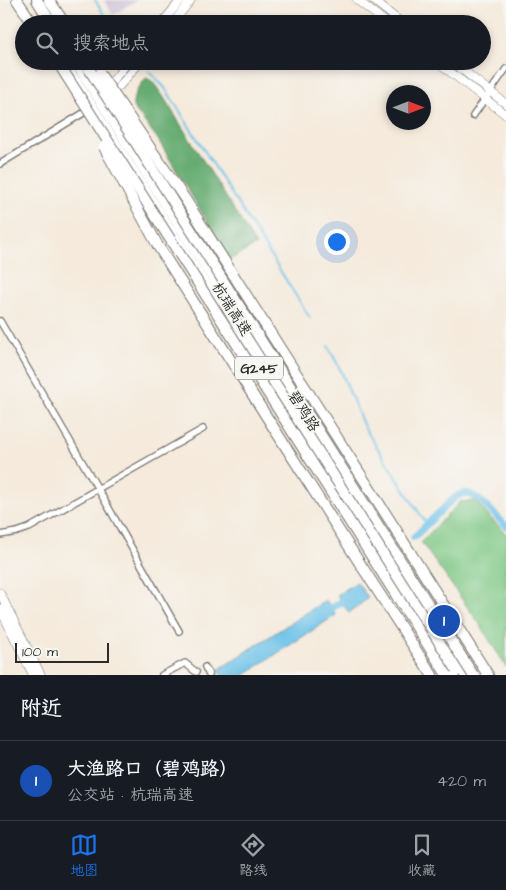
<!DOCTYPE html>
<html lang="zh">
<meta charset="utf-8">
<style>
:root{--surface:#171b24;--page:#242831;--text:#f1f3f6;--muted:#9ea1a6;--line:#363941;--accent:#1a73e8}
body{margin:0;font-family:"Architects Daughter","LXGW WenKai TC",sans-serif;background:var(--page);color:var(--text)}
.compass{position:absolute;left:386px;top:85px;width:45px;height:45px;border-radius:50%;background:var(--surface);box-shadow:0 2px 8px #0003;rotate:90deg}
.scale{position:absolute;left:15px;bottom:12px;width:94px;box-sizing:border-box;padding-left:5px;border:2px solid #2b2b2b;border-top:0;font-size:14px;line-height:18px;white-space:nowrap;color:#2b2b2b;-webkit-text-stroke:4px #f6f6f2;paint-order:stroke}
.you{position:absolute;left:336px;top:241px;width:18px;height:18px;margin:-12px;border:4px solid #fff;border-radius:50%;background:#1a73e8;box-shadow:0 0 0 8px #1a73e833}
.badge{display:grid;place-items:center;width:32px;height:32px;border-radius:50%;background:var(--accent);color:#fff;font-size:16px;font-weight:700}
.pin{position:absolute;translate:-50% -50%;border:2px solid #fff;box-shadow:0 1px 5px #0006}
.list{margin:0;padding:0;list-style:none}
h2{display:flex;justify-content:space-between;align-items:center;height:65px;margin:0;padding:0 20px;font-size:21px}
h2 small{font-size:16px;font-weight:400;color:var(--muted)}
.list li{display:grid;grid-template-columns:32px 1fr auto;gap:15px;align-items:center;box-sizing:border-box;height:80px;padding:0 20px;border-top:1px solid var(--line)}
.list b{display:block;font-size:19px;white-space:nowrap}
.list p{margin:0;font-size:16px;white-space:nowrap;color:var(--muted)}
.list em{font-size:16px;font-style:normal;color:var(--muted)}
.icon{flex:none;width:28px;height:28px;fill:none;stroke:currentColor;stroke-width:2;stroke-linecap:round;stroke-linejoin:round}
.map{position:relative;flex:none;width:506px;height:675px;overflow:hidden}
.search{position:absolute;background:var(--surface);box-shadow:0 2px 8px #0003;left:15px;right:15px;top:15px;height:55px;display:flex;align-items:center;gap:12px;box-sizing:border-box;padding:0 18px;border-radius:28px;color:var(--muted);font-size:19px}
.sheet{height:145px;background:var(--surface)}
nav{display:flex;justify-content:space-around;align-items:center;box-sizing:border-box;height:70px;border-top:1px solid var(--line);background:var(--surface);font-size:14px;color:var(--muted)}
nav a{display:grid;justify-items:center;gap:2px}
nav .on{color:var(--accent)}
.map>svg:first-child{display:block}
.industrial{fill:#cbbfd4}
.green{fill:#7ec784;stroke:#547958}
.forest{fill:#66ac72;stroke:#486c4e}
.water{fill:#6dc2e9;stroke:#4c768a}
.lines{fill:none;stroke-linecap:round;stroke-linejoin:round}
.stream{stroke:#6dc2e9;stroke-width:2}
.canal{stroke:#6dc2e9;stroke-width:7}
.street-casing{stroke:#726e69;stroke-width:8}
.secondary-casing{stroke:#726e69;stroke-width:9}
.highway-casing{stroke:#726e69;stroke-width:12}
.street{stroke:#fff;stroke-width:5.5}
.secondary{stroke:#fff;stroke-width:8}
.highway{stroke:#fff;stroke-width:10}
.highway-bridge-casing{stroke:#726e69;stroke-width:12;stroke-linecap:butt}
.highway-bridge{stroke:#fff;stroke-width:10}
.labels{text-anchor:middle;stroke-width:4;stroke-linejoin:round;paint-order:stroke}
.shield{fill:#f6f6f2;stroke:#686867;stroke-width:1}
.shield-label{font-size:14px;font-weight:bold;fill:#2b2b2b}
.street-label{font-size:15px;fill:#2b2b2b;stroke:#f6f6f2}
</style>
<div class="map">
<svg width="506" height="675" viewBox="0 0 506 675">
<rect width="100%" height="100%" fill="#f6f6f2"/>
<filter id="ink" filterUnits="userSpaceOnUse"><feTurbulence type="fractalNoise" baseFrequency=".02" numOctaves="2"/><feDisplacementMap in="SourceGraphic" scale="10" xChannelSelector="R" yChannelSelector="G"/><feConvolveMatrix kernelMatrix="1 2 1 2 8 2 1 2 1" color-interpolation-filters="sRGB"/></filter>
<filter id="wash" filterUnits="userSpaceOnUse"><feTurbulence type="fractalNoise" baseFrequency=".0096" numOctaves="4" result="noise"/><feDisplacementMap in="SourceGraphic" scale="20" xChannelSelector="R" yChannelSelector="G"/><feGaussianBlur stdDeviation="1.12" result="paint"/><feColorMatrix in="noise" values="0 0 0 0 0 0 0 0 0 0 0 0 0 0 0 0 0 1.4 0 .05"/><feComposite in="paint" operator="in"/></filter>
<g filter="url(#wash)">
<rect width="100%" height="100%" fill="#f5eadc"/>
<polygon class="industrial" points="104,0 137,0 113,15"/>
<polygon class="green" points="475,501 506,534 506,667 479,623 421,542 460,502"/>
<path class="forest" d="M146 78 152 81 161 93 256 245 230 260 157 138 133 107C132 95 139 87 146 78Z"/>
<g class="water">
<polygon points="357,582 368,598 349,613 337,595"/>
<polygon points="326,600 336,615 244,675 221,675 218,670"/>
</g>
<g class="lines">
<g class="stream">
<polyline points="95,0 110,24"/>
<polyline points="149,71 165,88 310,318"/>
<polyline points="328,346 341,371 364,427 427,525"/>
</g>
<g class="canal">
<path d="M414 537 454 498C459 495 463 492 469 494 479 496 498 518 506 526"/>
<polyline points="324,613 349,597"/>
</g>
</g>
</g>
<g filter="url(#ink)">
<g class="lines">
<g class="street-casing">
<g id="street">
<polyline points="473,116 506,69"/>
<polyline points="0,164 90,109"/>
<polyline points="0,321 98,489 179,631"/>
<polyline points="0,535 17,532 29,528 203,429"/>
<polyline points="205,667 209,675"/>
<polyline points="162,675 185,663 196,672"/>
</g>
</g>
<g class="secondary-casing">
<g id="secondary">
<polyline points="357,0 388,24"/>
<polyline points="373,0 403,24"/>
<polyline points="161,24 181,0"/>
<polyline points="172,24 191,0"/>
<polyline points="436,61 506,115"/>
<polyline points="451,61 506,104"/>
<polyline points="103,88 111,83 129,61"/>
<polyline points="108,95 116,90 141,61"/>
<polyline points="0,593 41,675"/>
<polyline points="0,609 33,675"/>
</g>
</g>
<g class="highway-casing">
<g id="highway">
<polyline points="17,0 33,24"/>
<polyline points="37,0 52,24"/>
<polyline points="49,0 65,24"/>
<polyline points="63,61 454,675"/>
<polyline points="75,61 465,675"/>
<polyline points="396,530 488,675"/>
<polyline points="359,562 432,675"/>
</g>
</g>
<use href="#street" class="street"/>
<use href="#secondary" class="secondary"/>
<use href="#highway" class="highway"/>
<g class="highway-bridge-casing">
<g id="highway-bridge">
<polyline points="57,61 447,675"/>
<polyline points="84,61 473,675"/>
<polyline points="100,74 185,199 396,530"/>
<polyline points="104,147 158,246 359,562"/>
</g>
</g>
<use href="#highway-bridge" class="highway-bridge"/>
</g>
</g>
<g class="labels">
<rect class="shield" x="235" y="356.5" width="48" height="23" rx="4"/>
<g class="shield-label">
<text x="259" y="373">G245</text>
</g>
<g class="street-label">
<text transform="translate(232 309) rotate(58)" y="5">杭瑞高速</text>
<text transform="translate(304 411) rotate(58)" y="5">碧鸡路</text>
</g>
</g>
</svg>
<svg class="compass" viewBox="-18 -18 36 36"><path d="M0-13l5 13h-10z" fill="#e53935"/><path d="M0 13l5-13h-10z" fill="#9ea1a6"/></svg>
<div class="scale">100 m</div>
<div class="you"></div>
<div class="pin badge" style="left:444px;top:621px;background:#1a4fb4">1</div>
<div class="search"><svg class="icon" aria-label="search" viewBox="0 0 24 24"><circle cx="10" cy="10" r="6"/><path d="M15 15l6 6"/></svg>搜索地点</div>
</div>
<section class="sheet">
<h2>附近<small></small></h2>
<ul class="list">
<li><span class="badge" style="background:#1a4fb4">1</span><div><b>大渔路口（碧鸡路）</b><p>公交站 · 杭瑞高速</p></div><em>420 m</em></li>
</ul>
</section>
<nav>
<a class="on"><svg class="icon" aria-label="map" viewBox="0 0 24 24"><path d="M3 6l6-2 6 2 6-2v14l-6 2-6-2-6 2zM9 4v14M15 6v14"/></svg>地图</a>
<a><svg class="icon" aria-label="directions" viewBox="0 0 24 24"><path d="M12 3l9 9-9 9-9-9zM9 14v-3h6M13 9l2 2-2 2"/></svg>路线</a>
<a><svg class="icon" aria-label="saved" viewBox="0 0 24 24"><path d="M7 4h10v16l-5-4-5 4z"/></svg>收藏</a>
</nav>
